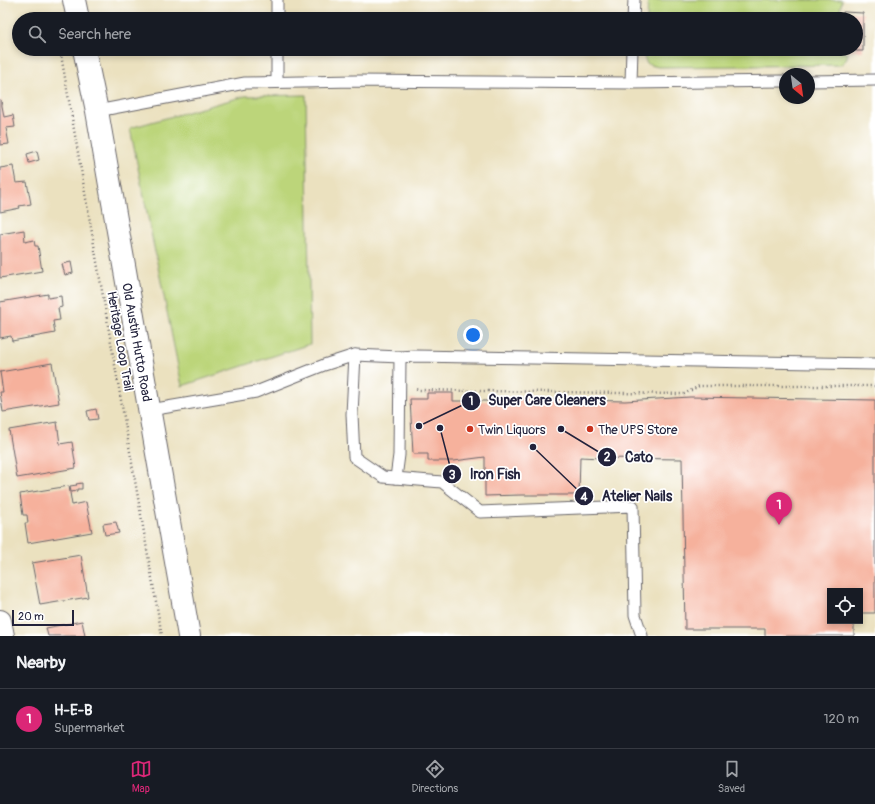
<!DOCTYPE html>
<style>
:root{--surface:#171b24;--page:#242831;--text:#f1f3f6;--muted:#9ea1a6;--line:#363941;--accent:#db2777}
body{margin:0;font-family:Pangolin,sans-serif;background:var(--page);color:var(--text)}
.controls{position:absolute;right:12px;bottom:12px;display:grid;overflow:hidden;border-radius:0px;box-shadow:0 2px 6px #0003}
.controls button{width:36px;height:36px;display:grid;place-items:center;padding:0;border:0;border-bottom:1px solid var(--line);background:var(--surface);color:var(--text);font:20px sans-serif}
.compass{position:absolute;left:779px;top:68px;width:36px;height:36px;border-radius:50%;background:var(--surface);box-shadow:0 2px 6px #0003;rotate:151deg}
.scale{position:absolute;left:12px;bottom:10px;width:62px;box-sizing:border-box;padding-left:4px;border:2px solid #22223b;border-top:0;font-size:11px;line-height:14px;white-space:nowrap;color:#22223b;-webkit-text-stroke:3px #fff;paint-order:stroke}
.you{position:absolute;left:473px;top:335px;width:14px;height:14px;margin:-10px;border:3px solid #fff;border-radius:50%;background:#1a73e8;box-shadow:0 0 0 6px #1a73e833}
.badge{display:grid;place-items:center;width:26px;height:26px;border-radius:50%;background:var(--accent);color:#fff;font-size:13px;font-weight:700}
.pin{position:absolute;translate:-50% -33px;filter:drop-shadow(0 1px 2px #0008)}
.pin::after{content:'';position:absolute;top:21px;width:14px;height:12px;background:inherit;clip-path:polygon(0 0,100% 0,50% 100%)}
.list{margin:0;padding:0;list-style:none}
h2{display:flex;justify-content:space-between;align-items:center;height:52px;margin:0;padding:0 16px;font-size:17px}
h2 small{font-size:13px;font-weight:400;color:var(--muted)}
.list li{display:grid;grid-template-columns:26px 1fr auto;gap:12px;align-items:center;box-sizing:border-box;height:60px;padding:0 16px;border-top:1px solid var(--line)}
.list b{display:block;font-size:15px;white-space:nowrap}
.list p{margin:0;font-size:13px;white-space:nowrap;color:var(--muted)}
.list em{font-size:13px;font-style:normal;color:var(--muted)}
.icon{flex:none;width:22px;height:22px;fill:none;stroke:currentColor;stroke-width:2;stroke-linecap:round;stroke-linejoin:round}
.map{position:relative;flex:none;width:875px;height:636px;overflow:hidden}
.search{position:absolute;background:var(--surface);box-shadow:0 2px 6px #0003;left:12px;right:12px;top:12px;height:44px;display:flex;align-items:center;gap:10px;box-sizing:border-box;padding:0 14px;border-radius:22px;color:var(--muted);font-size:15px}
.sheet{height:112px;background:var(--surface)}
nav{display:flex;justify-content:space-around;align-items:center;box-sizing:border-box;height:56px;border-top:1px solid var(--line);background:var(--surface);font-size:11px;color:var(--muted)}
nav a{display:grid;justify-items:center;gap:2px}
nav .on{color:var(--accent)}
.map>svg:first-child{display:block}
.green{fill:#bcd57a;stroke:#6f7c5a}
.building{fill:#f6b19c}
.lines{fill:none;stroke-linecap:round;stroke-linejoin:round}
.service-casing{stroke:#686569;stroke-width:13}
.minor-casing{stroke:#686569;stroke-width:24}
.tertiary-casing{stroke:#686569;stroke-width:24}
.path{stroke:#686569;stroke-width:2.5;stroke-dasharray:1 3;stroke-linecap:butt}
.service{stroke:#fff;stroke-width:11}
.minor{stroke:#fff;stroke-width:22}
.tertiary{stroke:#fff;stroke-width:22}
.poi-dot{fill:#c8321e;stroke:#fff;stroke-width:1.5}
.labels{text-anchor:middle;stroke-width:3.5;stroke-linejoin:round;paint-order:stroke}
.street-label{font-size:13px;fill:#22223b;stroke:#fff}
.poi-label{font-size:13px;fill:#22223b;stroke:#fff;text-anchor:start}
.leader{fill:none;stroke:#22223b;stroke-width:1.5}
.callout-dot{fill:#22223b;stroke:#fff;stroke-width:1.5}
.mark-label{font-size:12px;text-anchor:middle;font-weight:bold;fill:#fff}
.callout-label{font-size:14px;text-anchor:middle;font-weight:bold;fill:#22223b;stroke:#fff;stroke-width:3.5;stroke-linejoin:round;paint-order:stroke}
</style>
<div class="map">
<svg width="875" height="636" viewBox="0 0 875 636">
<rect width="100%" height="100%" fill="#fff"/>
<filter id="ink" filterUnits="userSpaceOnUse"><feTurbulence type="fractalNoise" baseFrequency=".025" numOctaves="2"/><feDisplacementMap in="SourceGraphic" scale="8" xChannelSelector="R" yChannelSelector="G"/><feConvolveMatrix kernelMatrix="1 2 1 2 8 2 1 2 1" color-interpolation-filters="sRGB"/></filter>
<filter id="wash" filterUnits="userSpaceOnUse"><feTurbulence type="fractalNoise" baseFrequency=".012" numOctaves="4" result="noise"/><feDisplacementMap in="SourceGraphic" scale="16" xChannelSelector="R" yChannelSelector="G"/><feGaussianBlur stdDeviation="0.9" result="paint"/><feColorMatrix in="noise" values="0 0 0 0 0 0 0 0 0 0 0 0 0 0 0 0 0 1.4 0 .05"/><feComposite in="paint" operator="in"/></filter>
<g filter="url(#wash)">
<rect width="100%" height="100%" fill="#ebe1bf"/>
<g class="green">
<polygon points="648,0 842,0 840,11 840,19 647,19"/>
<polygon points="644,49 840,49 840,52 848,53 846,60 840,65 658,67 647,64 644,57"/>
<polygon points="306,95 310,344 182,386 130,128 245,96"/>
</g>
<g id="blocks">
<g class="building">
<polygon points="843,12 863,13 863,51 842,51 842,49 856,49 856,19 843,19"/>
<polygon points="0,100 1,100 4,117 13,115 15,127 6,128 9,144 0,145"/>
<polygon points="37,151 39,160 29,163 27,154"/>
<polygon points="13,166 16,183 27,182 31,204 19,206 20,208 0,212 0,168"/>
<polygon points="24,230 25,242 34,240 35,246 38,246 42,271 0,278 0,234"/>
<polygon points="71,262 73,273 65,275 62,264"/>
<polygon points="48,294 48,298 61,296 62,307 58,308 60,320 53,321 55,333 12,341 11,336 0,338 0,302"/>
<polygon points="52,363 59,403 3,412 0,392 3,392 0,372"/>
<polygon points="427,393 453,393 453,401 510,401 510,399 523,399 625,401 690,397 875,400 875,613 860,613 860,591 830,591 830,621 854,621 854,636 765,636 765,629 685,629 682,459 601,458 580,457 579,495 521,495 485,496 485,457 454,461 428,461 428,454 413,454 410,399 427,399"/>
<polygon points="96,409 98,419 89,420 87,411"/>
<polygon points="57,422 60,444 72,442 76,468 17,478 9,430"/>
<polygon points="82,483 82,489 77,489 77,491 71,492 70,486 77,485 76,484"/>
<polygon points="69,486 72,505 86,502 92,532 28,543 25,523 28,523 27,515 23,515 20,494"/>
<polygon points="116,522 119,533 105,535 103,524"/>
<polygon points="81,555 88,597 40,605 32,563"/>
<polygon points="82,621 85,636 48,636 46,628"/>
</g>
</g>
</g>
<g filter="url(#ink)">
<use href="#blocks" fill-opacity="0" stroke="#686569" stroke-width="1"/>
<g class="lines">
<g class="service-casing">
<g id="service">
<polyline points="277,19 277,0"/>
<polyline points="633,19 634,0"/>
<polyline points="277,49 277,82"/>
<polyline points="809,81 875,80"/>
<polyline points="631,83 632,49"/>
<polyline points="97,111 245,83 355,81 631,83 785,81"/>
<polyline points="355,355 352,414 354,457 383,477 442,482 480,512 633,506 635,615 642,636"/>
<polyline points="150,410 256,392 324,365 355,355 400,357 415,356 875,364"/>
<polyline points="396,478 399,455 400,357"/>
</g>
</g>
<g class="minor-casing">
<polyline id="minor" points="0,621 3,636"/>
</g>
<g class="tertiary-casing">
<g id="tertiary">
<polyline points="74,0 78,19"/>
<path id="s1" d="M84 49 97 111 189 636"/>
</g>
</g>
<g class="path">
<polyline points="60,49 162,636"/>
<polyline points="416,389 418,390 684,394 699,386 875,386"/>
</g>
<use href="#service" class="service"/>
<use href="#minor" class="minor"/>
<use href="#tertiary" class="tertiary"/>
</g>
</g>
<g class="poi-dot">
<circle cx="470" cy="429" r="4"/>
<circle cx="590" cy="429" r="4"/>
</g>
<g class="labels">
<g class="street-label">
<text transform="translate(121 341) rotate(80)" y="5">Heritage Loop Trail</text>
<text dy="5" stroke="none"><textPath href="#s1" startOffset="298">Old Austin Hutto Road</textPath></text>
</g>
<g class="poi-label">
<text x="478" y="434">Twin Liquors</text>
<text x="598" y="434">The UPS Store</text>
</g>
</g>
<path class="leader" d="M419 426L471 401M561 429L607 457M440 428L452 474M533 447L584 496"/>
<g class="callout-dot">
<circle cx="419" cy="426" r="4"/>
<circle cx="561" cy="429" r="4"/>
<circle cx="440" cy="428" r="4"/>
<circle cx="533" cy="447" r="4"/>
<circle cx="471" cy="401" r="10"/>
<circle cx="607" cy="457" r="10"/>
<circle cx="452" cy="474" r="10"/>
<circle cx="584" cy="496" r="10"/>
</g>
<g class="mark-label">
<text x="471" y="405">1</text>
<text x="607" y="461">2</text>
<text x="452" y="479">3</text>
<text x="584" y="501">4</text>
</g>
<g class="callout-label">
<text x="547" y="405">Super Care Cleaners</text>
<text x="639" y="462">Cato</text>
<text x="495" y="479">Iron Fish</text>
<text x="637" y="501">Atelier Nails</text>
</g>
</svg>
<div class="controls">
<button><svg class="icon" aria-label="locate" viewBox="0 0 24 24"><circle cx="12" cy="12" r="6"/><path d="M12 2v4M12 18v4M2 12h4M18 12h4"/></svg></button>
</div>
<svg class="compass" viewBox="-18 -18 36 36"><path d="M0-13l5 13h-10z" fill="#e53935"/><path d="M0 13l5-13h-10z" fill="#9ea1a6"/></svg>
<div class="scale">20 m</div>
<div class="you"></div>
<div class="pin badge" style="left:779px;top:525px">1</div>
<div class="search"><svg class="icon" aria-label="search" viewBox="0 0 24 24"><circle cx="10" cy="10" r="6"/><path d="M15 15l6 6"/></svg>Search here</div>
</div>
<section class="sheet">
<h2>Nearby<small></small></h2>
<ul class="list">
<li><span class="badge">1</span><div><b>H-E-B</b><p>Supermarket</p></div><em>120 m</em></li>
</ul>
</section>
<nav>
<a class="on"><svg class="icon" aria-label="map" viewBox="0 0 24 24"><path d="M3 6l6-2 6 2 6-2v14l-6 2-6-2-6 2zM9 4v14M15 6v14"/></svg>Map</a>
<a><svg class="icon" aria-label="directions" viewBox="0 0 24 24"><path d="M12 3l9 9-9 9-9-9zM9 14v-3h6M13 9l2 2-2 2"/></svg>Directions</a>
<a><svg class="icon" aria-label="saved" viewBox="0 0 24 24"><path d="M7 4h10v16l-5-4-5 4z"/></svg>Saved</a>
</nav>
